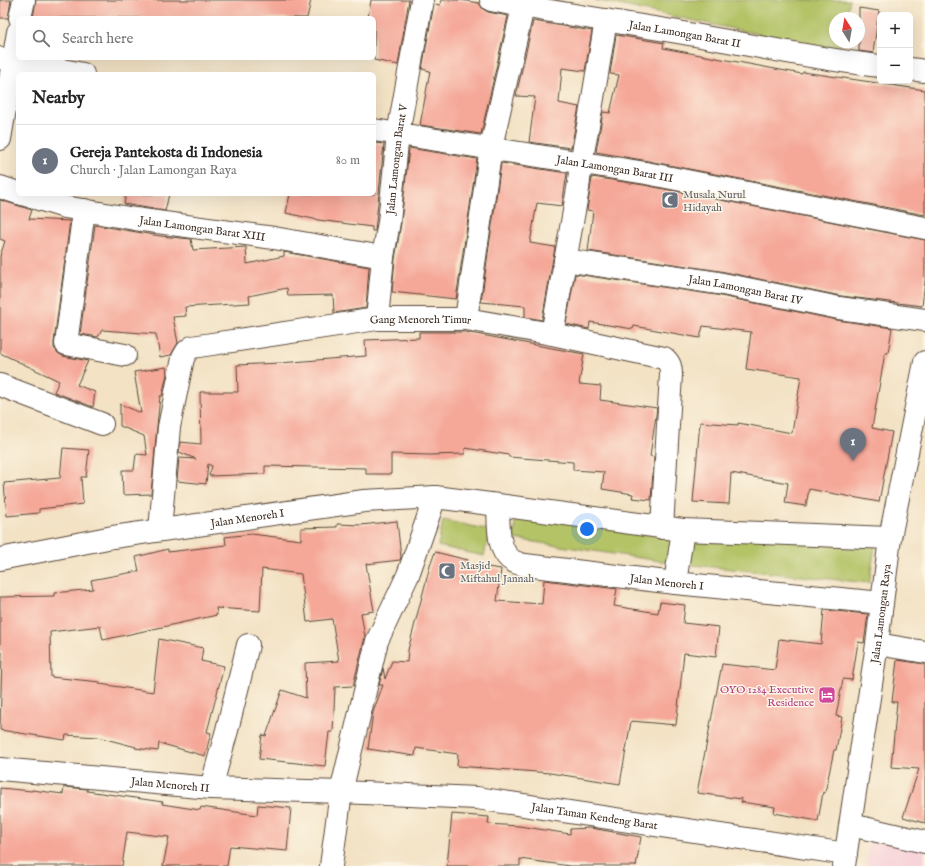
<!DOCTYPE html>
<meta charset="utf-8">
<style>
:root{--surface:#fff;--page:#f6f6f6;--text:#222;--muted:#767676;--line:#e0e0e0;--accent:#d1495b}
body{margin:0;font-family:"IM FELL English",serif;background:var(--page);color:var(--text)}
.controls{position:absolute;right:12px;top:12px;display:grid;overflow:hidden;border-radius:6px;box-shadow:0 4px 16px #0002}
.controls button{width:36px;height:36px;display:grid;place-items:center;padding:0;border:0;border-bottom:1px solid var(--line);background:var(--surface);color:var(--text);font:20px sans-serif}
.compass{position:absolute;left:829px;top:12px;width:36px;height:36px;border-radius:50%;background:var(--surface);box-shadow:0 4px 16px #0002;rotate:349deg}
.you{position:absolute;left:587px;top:529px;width:14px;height:14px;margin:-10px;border:3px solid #fff;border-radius:50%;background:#1a73e8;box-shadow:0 0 0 6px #1a73e833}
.badge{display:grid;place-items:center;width:26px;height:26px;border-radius:50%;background:var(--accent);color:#fff;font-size:13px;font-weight:700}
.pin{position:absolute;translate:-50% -33px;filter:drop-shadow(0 1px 2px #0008)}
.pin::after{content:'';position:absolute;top:21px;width:14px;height:12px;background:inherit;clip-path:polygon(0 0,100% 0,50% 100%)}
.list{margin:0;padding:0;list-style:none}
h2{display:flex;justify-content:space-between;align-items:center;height:52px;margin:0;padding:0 16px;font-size:17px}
h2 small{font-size:13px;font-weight:400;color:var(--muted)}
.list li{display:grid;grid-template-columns:26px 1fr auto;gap:12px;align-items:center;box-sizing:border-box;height:72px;padding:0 16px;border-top:1px solid var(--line)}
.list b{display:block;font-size:15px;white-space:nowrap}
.list p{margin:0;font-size:13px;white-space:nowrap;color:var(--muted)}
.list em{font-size:13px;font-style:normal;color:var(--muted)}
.icon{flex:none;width:22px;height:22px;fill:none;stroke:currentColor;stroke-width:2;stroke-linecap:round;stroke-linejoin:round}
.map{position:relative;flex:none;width:925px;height:866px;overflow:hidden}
.search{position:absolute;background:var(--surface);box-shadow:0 4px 16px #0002;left:16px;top:16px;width:360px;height:44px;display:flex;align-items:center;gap:10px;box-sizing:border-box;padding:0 14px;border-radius:6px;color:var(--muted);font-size:15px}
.panel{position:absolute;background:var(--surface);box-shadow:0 4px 16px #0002;left:16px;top:72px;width:360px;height:124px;border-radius:6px}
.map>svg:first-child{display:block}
.built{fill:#f6cfd8}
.green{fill:#b3c366;stroke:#777642}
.building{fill:#f5a798}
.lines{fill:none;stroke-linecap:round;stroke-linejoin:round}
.minor-casing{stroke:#574637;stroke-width:24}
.tertiary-casing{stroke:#574637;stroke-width:24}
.minor{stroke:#fff;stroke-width:22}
.tertiary{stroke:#fff;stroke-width:22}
.labels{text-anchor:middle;stroke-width:3;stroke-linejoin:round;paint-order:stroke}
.street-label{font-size:11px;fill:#3b2a1e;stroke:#fcf5e5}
.worship-label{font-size:11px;fill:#5b616d;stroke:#fcf5e5;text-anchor:start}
.hotel-label{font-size:11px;fill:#b23c85;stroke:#fcf5e5;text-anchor:end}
</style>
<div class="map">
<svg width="925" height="866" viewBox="0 0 925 866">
<rect width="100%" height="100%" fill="#fcf5e5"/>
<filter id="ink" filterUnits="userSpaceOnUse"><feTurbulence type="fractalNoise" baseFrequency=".025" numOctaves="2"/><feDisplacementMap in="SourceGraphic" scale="8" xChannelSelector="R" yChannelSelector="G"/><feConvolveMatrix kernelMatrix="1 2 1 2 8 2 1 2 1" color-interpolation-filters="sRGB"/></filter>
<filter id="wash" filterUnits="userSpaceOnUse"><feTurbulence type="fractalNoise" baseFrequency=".012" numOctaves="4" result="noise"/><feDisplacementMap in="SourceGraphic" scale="16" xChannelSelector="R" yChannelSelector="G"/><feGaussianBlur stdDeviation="0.9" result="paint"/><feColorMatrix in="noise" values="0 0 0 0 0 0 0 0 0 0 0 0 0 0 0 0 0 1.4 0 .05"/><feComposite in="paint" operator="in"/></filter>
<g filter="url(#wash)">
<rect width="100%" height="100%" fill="#f3e2c4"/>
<polygon class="built" points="870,835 925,847 925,866 866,866"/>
<g class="green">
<polygon points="595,0 850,0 846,18 835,18 835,42 841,42 839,51"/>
<polygon points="516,513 876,541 869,583 673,563 514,539"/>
<polygon points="443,520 490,530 484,556 438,546"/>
</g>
<g id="blocks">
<g class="building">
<polygon points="0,0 11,0 8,18 0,18"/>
<polygon points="36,0 311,0 307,18 33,18"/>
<polygon points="371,0 409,0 398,65 374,60 374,18 368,18"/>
<polygon points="441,0 460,0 479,3 483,9 488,12 508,16 481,134 420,125 430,71 422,69 434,4 440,5"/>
<polygon points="859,8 879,11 873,53 859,51"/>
<polygon points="533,21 592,31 585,71 562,68 559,103 579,107 571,148 529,142 535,97 516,96"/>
<polygon points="616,35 664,43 663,48 802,74 803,72 925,90 925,215 648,161 596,152 603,112 610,113 619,75 610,74"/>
<polygon points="374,143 384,144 375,231 372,231 372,227 318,220 286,213 290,194 374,194"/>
<polygon points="409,148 477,159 456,299 392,292 395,259 401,223"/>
<polygon points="501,163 567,173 562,206 537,203 530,243 555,247 542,320 525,317 525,306 481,302"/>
<polygon points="592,177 644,185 925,240 925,281 922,306 841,296 720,271 588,251 593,211 587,210"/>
<polygon points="126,194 169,194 165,211 124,204"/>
<polygon points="0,200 32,210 29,219 70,221 54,342 54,348 58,353 63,356 88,361 77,385 95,392 93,407 54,392 59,381 0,353 0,256 5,241 0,239"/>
<polygon points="95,225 160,236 191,239 193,250 246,247 247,264 284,256 284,252 369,267 366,308 334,313 333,295 288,296 287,288 249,296 250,303 185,307 186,316 173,317 178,343 171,355 160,357 156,334 102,330 98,337 80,334"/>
<polygon points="575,274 716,295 837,320 892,328 888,353 885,353 872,428 892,432 879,502 809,489 806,506 785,503 788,483 731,473 729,504 693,502 700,422 738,425 738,423 792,433 801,377 746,369 751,332 703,326 700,338 634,326 633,329 590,322 589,329 566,324"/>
<polygon points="419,332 465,332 584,354 579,384 601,386 600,400 657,408 650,456 654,457 651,500 632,498 633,494 602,489 604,472 573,470 573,462 509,457 509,455 465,448 465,454 430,455 391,454 391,474 366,474 366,468 265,466 265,474 209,476 212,466 208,464 206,484 177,481 179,458 196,459 179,452 180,442 201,444 200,392 238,392 237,365 280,363 366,356 365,340 419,338"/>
<polygon points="166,367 167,374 162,396 160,396 157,426 151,494 123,495 122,470 134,470 136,454 147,455 144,436 120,426 120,404 141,413 134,372"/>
<polygon points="63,448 89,450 86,477 81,477 83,504 39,509 39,513 7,516 4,483 60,478"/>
<polygon points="397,521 401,557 400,560 366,564 374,611 361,613 365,637 353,686 335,687 333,732 329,732 325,766 259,759 262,735 266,736 282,690 306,698 305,663 339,661 332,619 307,622 301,574 262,569 260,611 216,608 217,615 103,640 100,626 50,632 51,677 100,682 100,684 153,692 159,639 203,648 201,661 224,666 207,732 211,733 205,756 159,743 158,751 135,748 136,747 98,737 66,735 65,740 0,730 2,652 0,652 0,597 54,596 54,593 93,589 91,580 139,571 136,557 168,549 168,552 226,545 225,537 251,534 301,540 301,528 337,527 337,524 361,525"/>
<polygon points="435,552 468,560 467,564 501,569 497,601 542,604 544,580 617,589 614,606 658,613 660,602 685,605 683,623 719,627 716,657 684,653 676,725 631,721 620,784 550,773 457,766 458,754 416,748 415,756 368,749 373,712 383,685 379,685 383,668 385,679 392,661 407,662 408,650 430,566"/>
<polygon points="824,610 868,614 864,643 858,642 852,680 843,679 836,716 842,717 836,750 834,750 825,793 823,792 818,821 774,813 775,807 741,802 742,799 697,793 722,664 775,670 779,639 821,644"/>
<polygon points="897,660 925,664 925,823 903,817 919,769 891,767 897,702 892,702"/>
<polygon points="64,787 87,789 87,791 163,802 162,804 200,810 201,807 257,815 258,805 291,808 287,851 230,846 227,866 163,866 169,837 127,832 122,866 0,866 0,788 32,791 32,790 63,794"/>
<polygon points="452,814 489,817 488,824 519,826 570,834 570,829 591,828 641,837 636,866 570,866 520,859 520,866 447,866"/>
</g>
</g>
</g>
<g filter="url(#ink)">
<use href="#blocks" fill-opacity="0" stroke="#574637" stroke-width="1"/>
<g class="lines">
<g class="minor-casing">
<g id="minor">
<path id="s1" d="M491 0C555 13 619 22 683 33 748 44 814 59 880 66"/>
<polyline points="20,18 24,0"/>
<polyline points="0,58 83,74"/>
<polyline points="910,69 925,71"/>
<path id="s2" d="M374 130 646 173 925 228"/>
<polyline points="0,139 18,32"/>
<polyline points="0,187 18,193"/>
<path id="s3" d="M22 194 65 207 135 219 274 238 383 257"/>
<polyline points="84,210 66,344 125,355"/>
<path id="s4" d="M565 260 718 283 839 308 925 320"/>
<path id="s5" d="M377 319 383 257 389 222 398 134 422 0"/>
<polyline points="466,319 491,147 523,7"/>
<polyline points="552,334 578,189 581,163 592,104 606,20"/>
<polyline points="0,385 102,424"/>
<path id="s6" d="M498 505C499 522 496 551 513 561 516 563 521 564 525 565L675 583 882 603"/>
<path id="s7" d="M160 530 169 427 183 358 187 351 192 347 377 319H466L552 334 664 358C670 363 671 367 671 374L662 528"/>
<path id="s8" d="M0 559 113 537 364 501 435 497 498 505 683 530 890 538"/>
<polyline points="675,583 683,530"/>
<polyline points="877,644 925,652"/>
<path id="s9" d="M0 769 211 788 341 792 477 798 846 854"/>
<polyline points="211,788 227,730 248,645"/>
<polyline points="851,825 925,842"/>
<polyline points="331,866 341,792 377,641 408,575 435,497"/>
</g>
</g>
<g class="tertiary-casing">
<g id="tertiary">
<path id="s10" d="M844 866 877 644 890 538 925 362"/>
</g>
</g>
<use href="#minor" class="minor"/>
<use href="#tertiary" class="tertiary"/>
</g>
</g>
<defs>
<g id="mosque-square" transform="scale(0.9)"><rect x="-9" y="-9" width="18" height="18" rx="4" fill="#6b7280" stroke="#fcf5e5"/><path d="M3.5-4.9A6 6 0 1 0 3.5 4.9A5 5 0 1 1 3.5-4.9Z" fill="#fff"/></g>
<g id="hotel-square" transform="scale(0.9)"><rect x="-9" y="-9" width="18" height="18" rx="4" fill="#d1479c" stroke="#fcf5e5"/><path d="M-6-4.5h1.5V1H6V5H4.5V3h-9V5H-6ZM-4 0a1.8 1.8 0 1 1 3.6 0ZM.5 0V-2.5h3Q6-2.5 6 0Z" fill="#fff"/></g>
</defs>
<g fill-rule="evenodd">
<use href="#mosque-square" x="670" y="200"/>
<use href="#mosque-square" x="447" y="571"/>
<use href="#hotel-square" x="827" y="695"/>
</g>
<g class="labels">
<g class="street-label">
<text dy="4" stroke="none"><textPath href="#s1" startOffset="197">Jalan Lamongan Barat II</textPath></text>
<text dy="4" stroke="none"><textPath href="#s5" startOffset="161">Jalan Lamongan Barat V</textPath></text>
<text dy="4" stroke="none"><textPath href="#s2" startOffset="244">Jalan Lamongan Barat III</textPath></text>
<text dy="4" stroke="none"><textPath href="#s3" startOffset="184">Jalan Lamongan Barat XIII</textPath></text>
<text dy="4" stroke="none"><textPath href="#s4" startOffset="183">Jalan Lamongan Barat IV</textPath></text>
<text dy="4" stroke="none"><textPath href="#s7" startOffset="419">Gang Menoreh Timur</textPath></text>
<text dy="4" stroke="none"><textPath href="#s8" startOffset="251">Jalan Menoreh I</textPath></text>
<text dy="4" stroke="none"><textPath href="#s6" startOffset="216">Jalan Menoreh I</textPath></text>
<text dy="4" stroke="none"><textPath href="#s10" startOffset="255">Jalan Lamongan Raya</textPath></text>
<text dy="4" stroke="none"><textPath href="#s9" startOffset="171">Jalan Menoreh II</textPath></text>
<text dy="4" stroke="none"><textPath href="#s9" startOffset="597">Jalan Taman Kendeng Barat</textPath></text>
</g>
<g class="worship-label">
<text x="683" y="198">Musala Nurul<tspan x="683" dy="13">Hidayah</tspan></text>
<text x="460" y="569">Masjid<tspan x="460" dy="13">Miftahul Jannah</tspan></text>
</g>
<g class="hotel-label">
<text x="814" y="693">OYO 1284 Executive<tspan x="814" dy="13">Residence</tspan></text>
</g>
</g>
</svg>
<div class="controls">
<button>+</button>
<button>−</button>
</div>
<svg class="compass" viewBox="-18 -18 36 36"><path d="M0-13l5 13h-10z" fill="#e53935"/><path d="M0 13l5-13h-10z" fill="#767676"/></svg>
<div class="you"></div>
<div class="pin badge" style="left:853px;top:461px;background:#6b7280">1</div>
<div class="search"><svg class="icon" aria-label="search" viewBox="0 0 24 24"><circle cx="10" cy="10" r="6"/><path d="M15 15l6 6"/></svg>Search here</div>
<section class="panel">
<h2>Nearby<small></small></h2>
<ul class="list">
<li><span class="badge" style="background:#6b7280">1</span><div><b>Gereja Pantekosta di Indonesia</b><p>Church · Jalan Lamongan Raya</p></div><em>80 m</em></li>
</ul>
</section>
</div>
